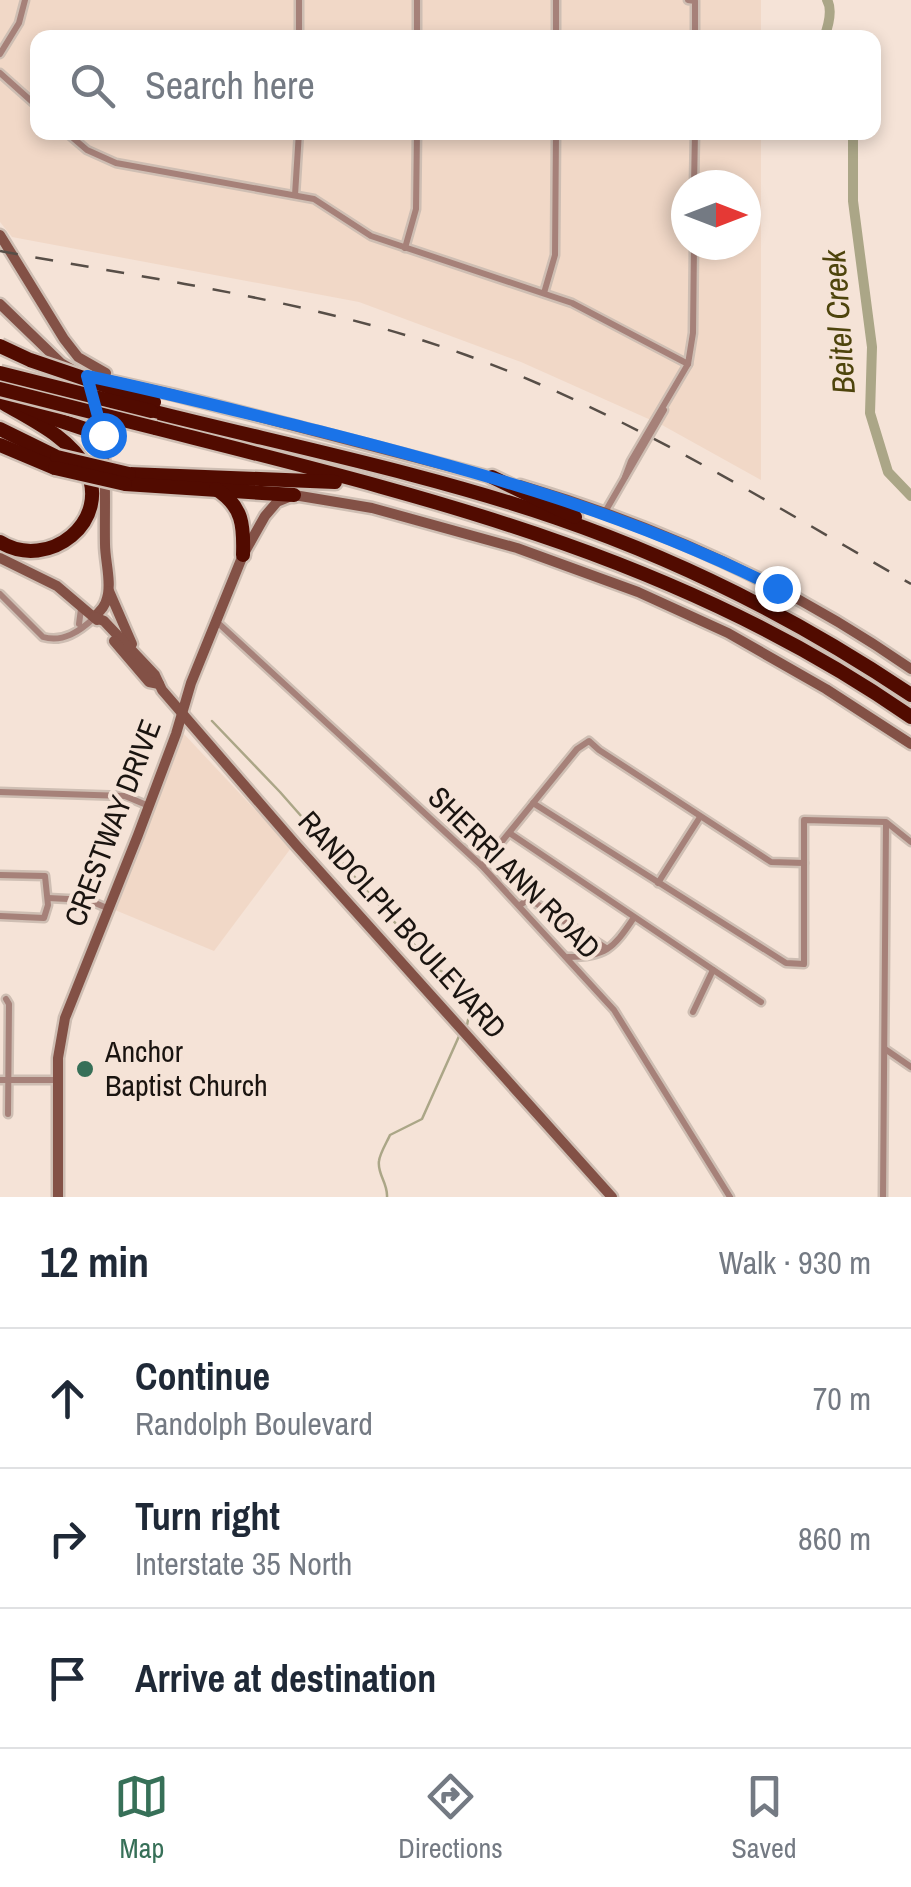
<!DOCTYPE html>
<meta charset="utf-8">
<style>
:root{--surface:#fff;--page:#f6f6f7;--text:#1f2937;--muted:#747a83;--line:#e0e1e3;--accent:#377058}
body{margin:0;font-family:"Archivo Narrow",sans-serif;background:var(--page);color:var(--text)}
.compass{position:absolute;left:671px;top:170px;width:90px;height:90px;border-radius:50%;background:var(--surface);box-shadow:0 5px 15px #0003;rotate:90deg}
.stop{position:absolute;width:30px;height:30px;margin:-22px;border:8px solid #1a73e8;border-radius:50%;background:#fff}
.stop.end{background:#1a73e8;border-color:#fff;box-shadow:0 2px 10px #0008}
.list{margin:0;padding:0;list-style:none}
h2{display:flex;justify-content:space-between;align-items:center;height:130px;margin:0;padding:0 40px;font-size:42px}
h2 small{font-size:32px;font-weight:400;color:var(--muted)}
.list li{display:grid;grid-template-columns:65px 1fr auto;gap:30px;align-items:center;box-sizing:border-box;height:140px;padding:0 40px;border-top:2px solid var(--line)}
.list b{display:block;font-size:38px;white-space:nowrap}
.list p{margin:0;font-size:32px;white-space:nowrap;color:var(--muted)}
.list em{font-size:32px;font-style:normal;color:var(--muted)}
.icon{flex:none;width:55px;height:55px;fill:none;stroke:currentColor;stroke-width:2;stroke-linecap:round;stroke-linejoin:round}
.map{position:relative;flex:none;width:911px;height:1197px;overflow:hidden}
.search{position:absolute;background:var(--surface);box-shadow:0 5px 15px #0003;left:30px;right:30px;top:30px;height:110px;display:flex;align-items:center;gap:25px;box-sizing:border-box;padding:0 35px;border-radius:20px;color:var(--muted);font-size:38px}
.sheet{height:550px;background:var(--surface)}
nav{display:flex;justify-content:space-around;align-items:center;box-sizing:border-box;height:140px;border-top:2px solid var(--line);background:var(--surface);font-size:28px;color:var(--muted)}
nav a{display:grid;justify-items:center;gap:5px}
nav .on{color:var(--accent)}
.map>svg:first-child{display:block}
.built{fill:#f1d8c7;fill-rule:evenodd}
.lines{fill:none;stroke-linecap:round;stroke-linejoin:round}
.stream{stroke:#aba687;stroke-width:2.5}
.river{stroke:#aba687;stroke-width:10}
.street-casing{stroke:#cebeb3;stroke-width:11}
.secondary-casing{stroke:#cebeb3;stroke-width:15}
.highway-casing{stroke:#cebeb3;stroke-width:19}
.street{stroke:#a68179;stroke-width:6}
.secondary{stroke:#835146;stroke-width:10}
.highway{stroke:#510b00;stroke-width:14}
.rail{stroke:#574e47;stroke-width:2.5;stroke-dasharray:18 18;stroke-linecap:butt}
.highway-bridge-casing{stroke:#cebeb3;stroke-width:19;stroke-linecap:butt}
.highway-bridge{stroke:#510b00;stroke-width:14}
.route{stroke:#1a73e8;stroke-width:12}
.poi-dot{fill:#377058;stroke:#f5e3d7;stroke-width:4}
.labels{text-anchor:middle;stroke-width:8;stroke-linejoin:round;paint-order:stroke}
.street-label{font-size:30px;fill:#1a1410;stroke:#f5e3d7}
.poi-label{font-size:30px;fill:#1a1410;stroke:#f5e3d7;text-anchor:start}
.water-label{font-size:32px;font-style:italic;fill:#4e440c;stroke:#f5e3d7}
</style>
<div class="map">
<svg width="911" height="1197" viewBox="0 0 911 1197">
<rect width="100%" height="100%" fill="#f5e3d7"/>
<g class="built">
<path d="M0 0H761V37L38 38V132L761 133V480L662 425 521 362 359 302 12 237 0 222ZM686 185H746V245H686Z"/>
<polygon points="184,734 291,848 214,951 115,910"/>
</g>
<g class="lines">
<g class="stream">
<polyline points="212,721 280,792 434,967 455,979 471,1006 467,1025"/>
<path d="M387 1197C388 1183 377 1174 379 1161 380 1153 387 1142 390 1135L422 1119 460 1034"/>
</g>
<g class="river">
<path d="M824 38C828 27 833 10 827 0"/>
<polyline points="853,132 853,201 872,347 870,413 888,472 911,496"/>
</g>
<g class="street-casing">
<g id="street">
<polyline points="688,0 695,1 695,38"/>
<polyline points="299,38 299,0"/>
<polyline points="417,38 417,0"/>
<polyline points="556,38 556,0"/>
<polyline points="0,54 19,23 25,0"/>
<polyline points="0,73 38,107"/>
<polyline points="66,132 87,150 116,163 314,199 371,236 572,303 688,364"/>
<polyline points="694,185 695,132"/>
<polyline points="295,195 299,132"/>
<polyline points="405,248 416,209 417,132"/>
<polyline points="544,293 555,255 556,132"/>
<polyline points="625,477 631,461 688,364 693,333 694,245"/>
<polyline points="605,512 664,410"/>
<path d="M0 594 43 637C63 643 80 631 94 618"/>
<polyline points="217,622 482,866 614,1010 730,1197"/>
<polyline points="79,624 81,609"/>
<polyline points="0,792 125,796 149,806"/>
<polyline points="533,803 786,963 804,964 804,820 886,822 911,842"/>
<polyline points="511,834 761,1002"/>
<polyline points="482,866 577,749 589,741 599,750 771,862 804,863"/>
<polyline points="0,875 45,876 48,905 44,918 0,916"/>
<polyline points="658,883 700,817"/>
<polyline points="48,898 88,900 107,908"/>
<polyline points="520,905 529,899 606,948"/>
<path d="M568 957C605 957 613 949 633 919"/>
<polyline points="6,999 9,1004 8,1114"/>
<polyline points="693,1012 713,970"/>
<polyline points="885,1049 911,1067"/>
<polyline points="0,1080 59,1080"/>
<polyline points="883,1197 886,823"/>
</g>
</g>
<g class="secondary-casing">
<g id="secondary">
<polyline points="0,235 64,339 78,357 106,373"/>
<polyline points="0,304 61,363 73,370"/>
<path d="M87 376C110 430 104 487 105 544 105 561 112 583 107 598 105 607 100 611 94 617"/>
<polyline points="104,379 175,395 494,478"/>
<path d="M520 485C659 526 793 587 911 669"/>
<polyline points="0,558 57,586 97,620"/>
<polyline points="109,591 132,644"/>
<polyline points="94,617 104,621 155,675 162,690 296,845 612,1197"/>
<polyline points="114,641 149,682 159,684"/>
<polyline points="58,1197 58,1058 65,1018 138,835 176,734 191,683 243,555 265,516 277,502 294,495 372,508 517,548 638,592 728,633 826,689 911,744"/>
</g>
</g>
<g class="highway-casing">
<g id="highway">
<path d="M0 401C29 419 69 436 85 467 114 521 48 572 0 542"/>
<polyline points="15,401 55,419 103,435"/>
<path d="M151 411C286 445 425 473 557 518 682 561 801 621 911 695"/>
<path d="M155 428C423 496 680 556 911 717"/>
<polyline points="0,429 57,457"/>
<polyline points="0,445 55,468"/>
<polyline points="129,474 335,482"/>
<polyline points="492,477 575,517"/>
<polyline points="125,484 294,495"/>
<path d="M216 489C243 506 244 526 243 555"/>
</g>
</g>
<use href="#street" class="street"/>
<use href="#secondary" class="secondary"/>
<use href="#highway" class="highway"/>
<path class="rail" d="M0 251C156 280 316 301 466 355 624 412 766 501 911 584"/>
<g class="highway-bridge-casing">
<g id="highway-bridge">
<polyline points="0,346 30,360 154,402"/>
<polyline points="0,373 151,411"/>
<polyline points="0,389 155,428"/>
<polyline points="57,457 129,474"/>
<polyline points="55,468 125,484"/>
</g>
</g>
<use href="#highway-bridge" class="highway-bridge"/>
</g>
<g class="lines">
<path class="route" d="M103 435 87 376C169 393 250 414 331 434 488 474 631 515 777 588"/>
</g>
<circle class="poi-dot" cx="85" cy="1069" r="10"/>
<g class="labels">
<g class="street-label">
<text transform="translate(113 823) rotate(-69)" y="10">CRESTWAY DRIVE</text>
<text transform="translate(514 873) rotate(45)" y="10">SHERRI ANN ROAD</text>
<text transform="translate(402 925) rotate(48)" y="10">RANDOLPH BOULEVARD</text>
</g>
<g class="poi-label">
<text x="105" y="1062">Anchor<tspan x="105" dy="34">Baptist Church</tspan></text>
</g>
<g class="water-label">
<text transform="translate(839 322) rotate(-94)" y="11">Beitel Creek</text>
</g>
</g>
</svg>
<svg class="compass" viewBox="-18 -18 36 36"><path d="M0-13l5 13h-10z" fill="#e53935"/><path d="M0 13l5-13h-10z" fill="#747a83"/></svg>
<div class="stop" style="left:103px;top:435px"></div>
<div class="stop end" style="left:777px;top:588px"></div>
<div class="search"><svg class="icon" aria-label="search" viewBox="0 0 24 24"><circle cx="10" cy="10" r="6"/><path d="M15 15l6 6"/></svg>Search here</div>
</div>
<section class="sheet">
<h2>12 min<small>Walk · 930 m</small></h2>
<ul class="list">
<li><svg class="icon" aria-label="ahead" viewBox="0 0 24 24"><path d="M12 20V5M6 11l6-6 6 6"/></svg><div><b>Continue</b><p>Randolph Boulevard</p></div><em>70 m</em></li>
<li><svg class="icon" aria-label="right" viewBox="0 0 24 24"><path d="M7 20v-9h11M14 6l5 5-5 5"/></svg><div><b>Turn right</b><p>Interstate 35 North</p></div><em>860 m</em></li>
<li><svg class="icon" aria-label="arrive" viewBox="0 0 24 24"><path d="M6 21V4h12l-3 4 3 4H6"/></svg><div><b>Arrive at destination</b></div></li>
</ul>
</section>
<nav>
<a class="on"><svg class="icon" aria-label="map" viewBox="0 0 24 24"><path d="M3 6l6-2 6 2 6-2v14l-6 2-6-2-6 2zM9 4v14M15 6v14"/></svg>Map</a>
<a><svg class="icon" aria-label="directions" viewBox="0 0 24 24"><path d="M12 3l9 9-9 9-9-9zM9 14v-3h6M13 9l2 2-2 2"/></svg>Directions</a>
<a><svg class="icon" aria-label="saved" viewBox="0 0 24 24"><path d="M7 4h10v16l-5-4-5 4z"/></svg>Saved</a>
</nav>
